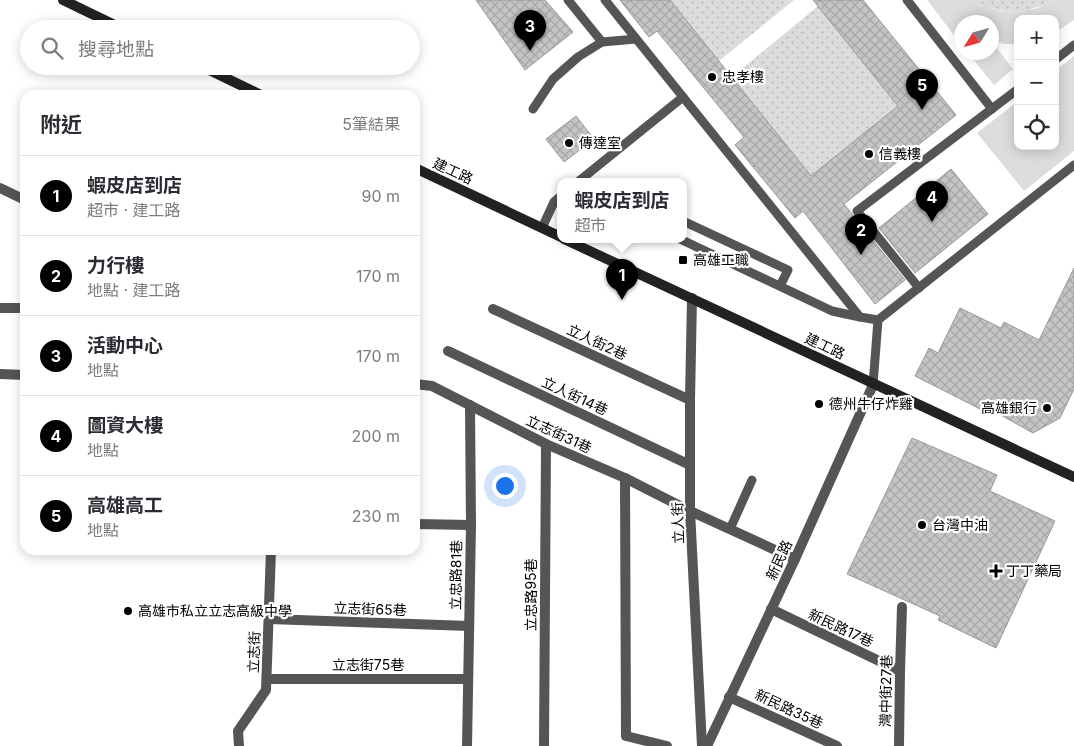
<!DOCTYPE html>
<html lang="zh-TW">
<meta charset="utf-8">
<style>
:root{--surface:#fff;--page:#f2f2f3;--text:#2b2b33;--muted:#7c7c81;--line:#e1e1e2;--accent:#000}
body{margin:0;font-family:Inter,"Noto Sans TC",sans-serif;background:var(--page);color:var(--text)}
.controls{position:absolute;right:15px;top:15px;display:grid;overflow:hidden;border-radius:10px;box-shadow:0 2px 12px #0003}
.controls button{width:45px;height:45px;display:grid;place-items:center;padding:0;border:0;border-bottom:1px solid var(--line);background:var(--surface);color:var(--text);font:25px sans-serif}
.compass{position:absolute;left:954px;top:15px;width:45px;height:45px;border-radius:50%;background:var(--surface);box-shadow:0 2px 12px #0003;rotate:233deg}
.you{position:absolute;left:504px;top:485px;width:18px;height:18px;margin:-12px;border:4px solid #fff;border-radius:50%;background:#1a73e8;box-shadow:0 0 0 8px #1a73e833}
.badge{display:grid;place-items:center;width:32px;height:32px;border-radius:50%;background:var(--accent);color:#fff;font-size:16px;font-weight:700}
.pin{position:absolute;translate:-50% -41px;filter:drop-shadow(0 1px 2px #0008)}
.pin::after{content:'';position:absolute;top:26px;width:18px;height:15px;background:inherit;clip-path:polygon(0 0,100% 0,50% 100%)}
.popup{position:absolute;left:557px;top:178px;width:130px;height:65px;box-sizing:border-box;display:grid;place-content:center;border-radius:10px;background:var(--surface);filter:drop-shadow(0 1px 4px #0005);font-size:16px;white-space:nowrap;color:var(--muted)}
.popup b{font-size:19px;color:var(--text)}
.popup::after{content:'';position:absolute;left:50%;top:100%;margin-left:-10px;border:10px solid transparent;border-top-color:var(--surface)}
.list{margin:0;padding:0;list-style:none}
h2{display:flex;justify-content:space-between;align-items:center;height:65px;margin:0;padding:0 20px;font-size:21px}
h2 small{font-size:16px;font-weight:400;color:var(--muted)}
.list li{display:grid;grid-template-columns:32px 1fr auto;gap:15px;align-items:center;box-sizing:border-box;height:80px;padding:0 20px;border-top:1px solid var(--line)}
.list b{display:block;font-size:19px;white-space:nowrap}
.list p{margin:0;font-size:16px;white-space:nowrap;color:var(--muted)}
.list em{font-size:16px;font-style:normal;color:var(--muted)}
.icon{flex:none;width:28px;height:28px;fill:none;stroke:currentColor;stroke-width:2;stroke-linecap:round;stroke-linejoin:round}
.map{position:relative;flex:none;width:1074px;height:746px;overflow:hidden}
.search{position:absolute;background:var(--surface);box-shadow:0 2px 12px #0003;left:20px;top:20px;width:400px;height:55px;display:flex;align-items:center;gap:12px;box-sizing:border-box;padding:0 18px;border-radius:28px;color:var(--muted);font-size:19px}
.panel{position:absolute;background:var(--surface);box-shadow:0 2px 12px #0003;left:20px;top:90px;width:400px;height:465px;border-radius:15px}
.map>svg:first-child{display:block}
.grass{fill:url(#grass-dots)}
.pitch{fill:#dcdcdc}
.building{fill:url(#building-cross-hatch);stroke:#999}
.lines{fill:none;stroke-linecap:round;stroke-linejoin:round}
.lane{stroke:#555;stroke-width:9}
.street{stroke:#555;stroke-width:10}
.secondary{stroke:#222;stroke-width:10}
.poi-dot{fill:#000;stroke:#fff;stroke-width:2}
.labels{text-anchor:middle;stroke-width:4.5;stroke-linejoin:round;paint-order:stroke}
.poi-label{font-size:14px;fill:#000;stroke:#fff;text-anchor:start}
.street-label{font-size:14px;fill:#000;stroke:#fff}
</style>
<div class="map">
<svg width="1074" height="746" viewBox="0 0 1074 746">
<defs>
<pattern id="grass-dots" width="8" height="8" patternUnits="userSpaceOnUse" patternTransform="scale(1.25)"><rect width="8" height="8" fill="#dcdcdc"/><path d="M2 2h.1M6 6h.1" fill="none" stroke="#bbb" stroke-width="1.8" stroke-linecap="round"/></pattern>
<pattern id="building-cross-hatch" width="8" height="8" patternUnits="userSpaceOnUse" patternTransform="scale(1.25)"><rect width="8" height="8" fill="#c4c4c4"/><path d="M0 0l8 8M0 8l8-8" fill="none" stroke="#a7a7a7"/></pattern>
</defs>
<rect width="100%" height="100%" fill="#fff"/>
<g class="grass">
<polygon points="670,0 794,0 719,61"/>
<path d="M970 0H1053C1019 17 1009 13 974 3Z"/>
<polygon points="818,6 898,106 811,176 732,77"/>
</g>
<g class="pitch">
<polygon points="927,0 970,0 974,3 1002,11 1017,12 1035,9 1053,0 1074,0 1074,20 1055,33 1055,19 1018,19 1017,44 1004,44 992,39 992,22 962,22 961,44"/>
<polygon points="992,42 1013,69 994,85 968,53 992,52"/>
<polygon points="1074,56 1074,151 1024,191 977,133 1018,101 1018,146 1055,146 1055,71"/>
</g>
<g class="building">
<polygon points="476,0 545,0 573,32 525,70"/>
<polygon points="620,0 670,0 811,176 898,106 813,0 863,0 956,115 844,204 905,280 875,304 803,211 795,218 735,145 744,137 657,31 649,37"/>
<polygon points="576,116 594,139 564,162 546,139"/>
<polygon points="951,169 988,214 915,273 879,228"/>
<polygon points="1074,268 1074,389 1060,418 1033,433 988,408 986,412 915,376 929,348 938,353 960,308 1001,328 1004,322 1039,340"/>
<polygon points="912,438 997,475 990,491 1055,521 996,648 938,620 940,616 847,574"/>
</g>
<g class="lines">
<g class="lane">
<polyline points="568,0 602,42 636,39"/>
<polyline points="605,0 683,97"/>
<polyline points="907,0 992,109"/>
<polyline points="1055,60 1074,45"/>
<polyline points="533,109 553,79 578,57 602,42"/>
<polyline points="579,181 683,97 860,317 878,320 1074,165"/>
<polyline points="683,221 788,270 780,286"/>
<polyline points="542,228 554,202 561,196"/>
<polyline points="680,239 832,311 860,317"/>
<polyline points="919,288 857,211 1018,89"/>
<polyline points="873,385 878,320"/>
<polyline points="730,529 752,480"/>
</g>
<g class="street">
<polyline points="0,188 25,200"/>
<polyline points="692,298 690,400 690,511 702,746"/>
<polyline points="0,308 25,308"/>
<polyline points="493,309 690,400"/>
<polyline points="448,351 690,465"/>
<polyline points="0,374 25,375"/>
<polyline points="415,384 432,386 546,444 625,478 690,511 795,559"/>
<polyline points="625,478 626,736 667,746"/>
<polyline points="415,524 471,525"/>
<polyline points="771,609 900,671"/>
<polyline points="269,619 469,626"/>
<polyline points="267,679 468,679"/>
<polyline points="729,697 837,746"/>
<polyline points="239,746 238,731 266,690 271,550"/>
<polyline points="467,746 471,525 470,405"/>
<polyline points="544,746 546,444"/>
<polyline points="707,746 795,559 873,385"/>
<polyline points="899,746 900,671 902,607"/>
</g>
<g class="secondary">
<polyline points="63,0 123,29"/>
<polyline points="201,66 261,95"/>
<polyline points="415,168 561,237"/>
<polyline points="564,239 1074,477"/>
</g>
</g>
<g class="poi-dot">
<circle cx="712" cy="77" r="5"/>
<circle cx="569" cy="143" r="5"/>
<circle cx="869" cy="154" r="5"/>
<rect x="678" y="255" width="10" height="10" rx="2.5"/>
<circle cx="819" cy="404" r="5"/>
<circle cx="1047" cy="408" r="5"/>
<circle cx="922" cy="525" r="5"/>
<path d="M993.5 563.5h5v5h5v5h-5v5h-5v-5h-5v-5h5z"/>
<circle cx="128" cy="611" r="5"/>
</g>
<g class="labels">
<g class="poi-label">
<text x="722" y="82">忠孝樓</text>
<text x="579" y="148">傳達室</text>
<text x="879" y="159">信義樓</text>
<text x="693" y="265">高雄工職</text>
<text x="829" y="409">德州牛仔炸雞</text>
<text x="1037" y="413" text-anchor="end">高雄銀行</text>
<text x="932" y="530">台灣中油</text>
<text x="1006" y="576">丁丁藥局</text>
<text x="138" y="616">高雄市私立立志高級中學</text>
</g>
<g class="street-label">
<text transform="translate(453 171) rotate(25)" y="5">建工路</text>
<text transform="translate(597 342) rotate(25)" y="5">立人街2巷</text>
<text transform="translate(825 346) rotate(25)" y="5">建工路</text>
<text transform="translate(575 396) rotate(25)" y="5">立人街14巷</text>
<text transform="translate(559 434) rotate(25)" y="5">立志街31巷</text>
<text transform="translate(678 523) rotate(-92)" y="5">立人街</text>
<text transform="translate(779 560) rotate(-65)" y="5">新民路</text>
<text transform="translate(456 575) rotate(-89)" y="5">立忠路81巷</text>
<text transform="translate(531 595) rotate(-90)" y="5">立忠路95巷</text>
<text transform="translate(370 609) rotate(2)" y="5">立志街65巷</text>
<text transform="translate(841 628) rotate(25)" y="5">新民路17巷</text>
<text transform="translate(254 652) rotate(-88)" y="5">立志街</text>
<text x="368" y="670">立志街75巷</text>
<text transform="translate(886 691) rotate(-89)" y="5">灣中街27巷</text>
<text transform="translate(789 709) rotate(25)" y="5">新民路35巷</text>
</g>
</g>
</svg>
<div class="controls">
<button>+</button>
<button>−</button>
<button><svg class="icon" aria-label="locate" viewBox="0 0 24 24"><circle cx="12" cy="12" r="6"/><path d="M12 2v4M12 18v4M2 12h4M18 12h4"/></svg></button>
</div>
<svg class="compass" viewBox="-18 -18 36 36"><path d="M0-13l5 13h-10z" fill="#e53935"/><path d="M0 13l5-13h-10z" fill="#7c7c81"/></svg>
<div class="you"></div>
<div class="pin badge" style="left:622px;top:300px">1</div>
<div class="popup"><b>蝦皮店到店</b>超市</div>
<div class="pin badge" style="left:861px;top:255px">2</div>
<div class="pin badge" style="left:530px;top:51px">3</div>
<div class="pin badge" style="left:932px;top:222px">4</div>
<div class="pin badge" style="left:922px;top:110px">5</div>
<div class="search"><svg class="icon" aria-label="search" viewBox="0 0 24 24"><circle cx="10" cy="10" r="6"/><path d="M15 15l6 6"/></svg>搜尋地點</div>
<section class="panel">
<h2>附近<small>5筆結果</small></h2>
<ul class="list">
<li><span class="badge">1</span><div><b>蝦皮店到店</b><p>超市 · 建工路</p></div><em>90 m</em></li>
<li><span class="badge">2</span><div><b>力行樓</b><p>地點 · 建工路</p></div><em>170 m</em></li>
<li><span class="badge">3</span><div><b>活動中心</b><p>地點</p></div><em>170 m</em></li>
<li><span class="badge">4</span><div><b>圖資大樓</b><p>地點</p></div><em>200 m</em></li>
<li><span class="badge">5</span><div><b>高雄高工</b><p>地點</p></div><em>230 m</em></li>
</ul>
</section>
</div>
